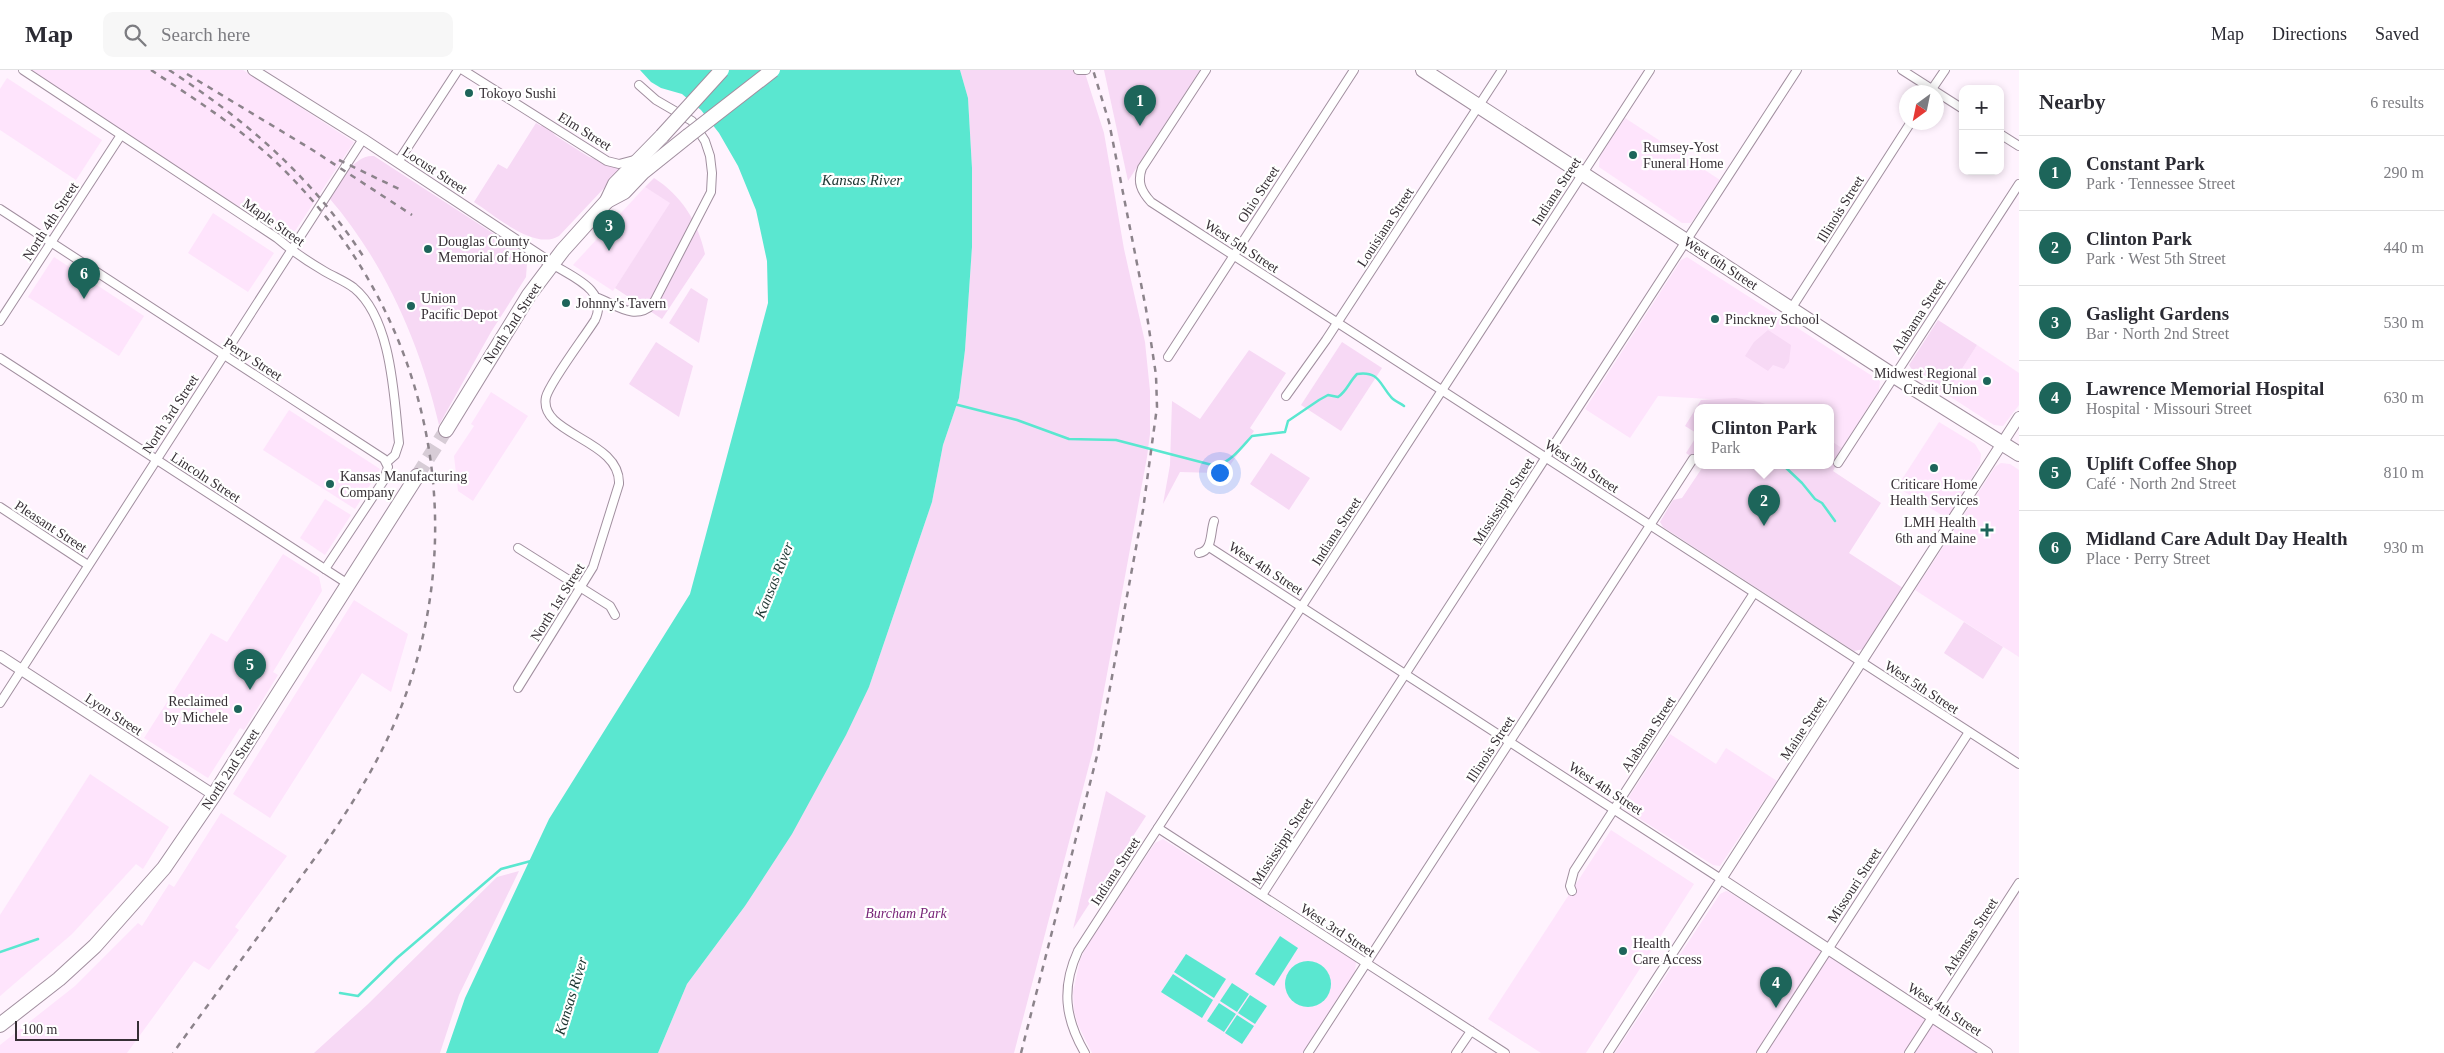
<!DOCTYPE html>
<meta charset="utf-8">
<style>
:root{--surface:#fff;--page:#f7f7f7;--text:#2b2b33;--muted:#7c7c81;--line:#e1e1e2;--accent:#1d655a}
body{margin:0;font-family:"Times New Roman",serif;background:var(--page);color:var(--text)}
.controls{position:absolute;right:15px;top:15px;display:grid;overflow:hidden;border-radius:10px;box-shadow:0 2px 8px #0003}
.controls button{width:45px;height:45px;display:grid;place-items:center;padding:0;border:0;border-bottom:1px solid var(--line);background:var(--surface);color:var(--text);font:25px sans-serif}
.compass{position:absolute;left:1899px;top:15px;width:45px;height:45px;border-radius:50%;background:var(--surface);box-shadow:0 2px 8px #0003;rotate:213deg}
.scale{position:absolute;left:15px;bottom:12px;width:124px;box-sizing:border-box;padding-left:5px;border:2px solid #362f35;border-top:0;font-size:14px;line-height:18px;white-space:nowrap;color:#362f35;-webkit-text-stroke:4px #fff;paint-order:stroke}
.you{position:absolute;left:1219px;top:402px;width:18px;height:18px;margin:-12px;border:4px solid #fff;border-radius:50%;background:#1a73e8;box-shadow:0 0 0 8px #1a73e833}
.badge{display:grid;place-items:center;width:32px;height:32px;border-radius:50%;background:var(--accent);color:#fff;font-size:16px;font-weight:700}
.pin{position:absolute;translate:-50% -41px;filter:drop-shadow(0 1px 2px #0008)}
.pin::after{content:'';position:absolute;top:26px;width:18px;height:15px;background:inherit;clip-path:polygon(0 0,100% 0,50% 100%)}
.popup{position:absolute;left:1694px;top:334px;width:140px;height:65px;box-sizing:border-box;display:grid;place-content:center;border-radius:10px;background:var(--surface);filter:drop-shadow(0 1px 4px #0005);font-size:16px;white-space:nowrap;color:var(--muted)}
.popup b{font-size:19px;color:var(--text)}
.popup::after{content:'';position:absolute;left:50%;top:100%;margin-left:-10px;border:10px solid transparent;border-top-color:var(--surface)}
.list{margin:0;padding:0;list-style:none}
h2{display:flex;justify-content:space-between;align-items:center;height:65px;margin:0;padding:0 20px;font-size:21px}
h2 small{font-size:16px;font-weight:400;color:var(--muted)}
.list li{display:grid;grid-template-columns:32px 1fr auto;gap:15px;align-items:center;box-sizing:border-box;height:75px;padding:0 20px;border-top:1px solid var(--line)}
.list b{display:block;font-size:19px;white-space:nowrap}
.list p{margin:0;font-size:16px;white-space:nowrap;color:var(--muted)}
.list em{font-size:16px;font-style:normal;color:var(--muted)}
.icon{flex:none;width:28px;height:28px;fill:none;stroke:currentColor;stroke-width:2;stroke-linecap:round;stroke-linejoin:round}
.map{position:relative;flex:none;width:2019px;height:983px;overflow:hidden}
header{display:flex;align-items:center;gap:30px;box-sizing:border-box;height:70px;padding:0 25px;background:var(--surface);border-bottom:1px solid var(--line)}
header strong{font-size:24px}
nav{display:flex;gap:28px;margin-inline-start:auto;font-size:18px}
.search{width:350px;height:45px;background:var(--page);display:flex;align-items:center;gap:12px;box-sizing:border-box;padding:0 18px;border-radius:10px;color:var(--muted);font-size:19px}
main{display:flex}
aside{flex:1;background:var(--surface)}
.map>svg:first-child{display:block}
.built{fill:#fee4fc}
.green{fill:#f7d9f5}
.water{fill:#5ae7d0}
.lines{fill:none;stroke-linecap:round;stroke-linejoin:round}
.stream{stroke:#5ae7d0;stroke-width:2.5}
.highway-tunnel{stroke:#d7ccd6;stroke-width:14;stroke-dasharray:14 7;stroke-linecap:butt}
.street-casing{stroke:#a18f9f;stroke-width:10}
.secondary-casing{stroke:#a18f9f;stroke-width:12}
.highway-casing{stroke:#a18f9f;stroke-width:16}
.street{stroke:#fff;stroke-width:8}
.secondary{stroke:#fff;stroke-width:10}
.highway{stroke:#fff;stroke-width:14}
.rail{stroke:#8c838b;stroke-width:2.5;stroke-dasharray:6 6;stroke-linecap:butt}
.highway-bridge-casing{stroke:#a18f9f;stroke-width:16;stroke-linecap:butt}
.highway-bridge{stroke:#fff;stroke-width:14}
.poi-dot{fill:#1d655a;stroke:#fff;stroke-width:2}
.labels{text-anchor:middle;stroke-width:4.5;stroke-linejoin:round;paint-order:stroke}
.poi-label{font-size:14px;fill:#362f35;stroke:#fff;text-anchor:start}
.street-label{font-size:14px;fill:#362f35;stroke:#fff}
.park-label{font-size:14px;font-style:italic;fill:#782478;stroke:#fff}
.water-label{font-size:15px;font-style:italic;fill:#1d3531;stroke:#fff}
</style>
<header>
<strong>Map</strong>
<div class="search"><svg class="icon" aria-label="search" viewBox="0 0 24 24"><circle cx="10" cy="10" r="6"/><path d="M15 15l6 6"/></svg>Search here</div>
<nav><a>Map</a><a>Directions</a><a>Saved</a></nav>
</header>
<main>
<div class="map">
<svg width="2019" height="983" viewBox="0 0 2019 983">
<rect width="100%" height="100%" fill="#fff3fe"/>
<g class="built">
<polygon points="29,0 243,0 354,72 293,164 284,166"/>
<polygon points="7,8 102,70 76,110 0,60 0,19"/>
<polygon points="1625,48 1720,110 1691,153 1682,153 1599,97 1600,86"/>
<polygon points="645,117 671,133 613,221 573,195"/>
<polygon points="213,143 274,183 248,222 188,183"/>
<polygon points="54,187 144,246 119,286 28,227"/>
<polygon points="1687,187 1880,311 1879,320 1842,378 1830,370 1830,337 1775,337 1760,332 1658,326 1630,368 1585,339 1681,190"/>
<polygon points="1977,275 2019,303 2019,335 2003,356 1994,355 1946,324"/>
<polygon points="491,322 528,346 473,431 458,421 454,386 474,356 471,354"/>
<polygon points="289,340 380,399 355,439 263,380"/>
<polygon points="1939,352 1975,374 1981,384 1980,394 1948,449 1897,417"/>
<polygon points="2001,393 2010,394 2019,400 2019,587 1915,520 1995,397"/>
<polygon points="325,429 351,445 325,485 300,468"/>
<polygon points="283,484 319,507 322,521 273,602 278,605 244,660 240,658 208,708 144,668 211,563 227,572"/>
<polygon points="354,530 408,564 391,622 362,603 270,748 233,724"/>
<polygon points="1670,664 1716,694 1726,678 1777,711 1720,796 1713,795 1624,739 1625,733"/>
<polygon points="90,704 169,757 143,799 136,794 72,864 0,926 0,845"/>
<polygon points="221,743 287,786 235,857 239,860 209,900 194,891 127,983 0,983 0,975 75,916 138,853 142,856 169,814 174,817"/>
<polygon points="1611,760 1694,814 1586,983 1541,983 1488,949"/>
<polygon points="1163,769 1356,892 1355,902 1303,983 1092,983 1078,955 1074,941 1073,922 1080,890 1088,873 1155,773"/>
<polygon points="1726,821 1729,822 1978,983 1615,983 1720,824"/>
</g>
<g class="green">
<polygon points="960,0 1084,0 1104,63 1124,179 1145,272 1150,321 1150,364 1147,387 1093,680 1014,983 658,983 687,914 745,836 869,617 932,432 943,375 959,328 965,280 972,177 972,98 968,28"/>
<polygon points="1104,0 1200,0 1128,111"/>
<path d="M536 53 541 56 543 53 556 66 589 87 623 98 559 166C535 181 494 145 474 132L498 94 507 99Z"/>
<path d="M374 86 519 180 527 193 526 207 491 262 439 355C420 274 385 193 330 129 340 114 353 84 374 86Z"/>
<path d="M654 108C682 126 698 152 705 184L662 249 615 218 670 133 645 117Z"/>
<polygon points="691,218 708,229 699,273 669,253"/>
<polygon points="1938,250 1977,275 1946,324 1914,303 1909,295"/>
<polygon points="1768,260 1791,275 1789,292 1784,299 1773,295 1768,301 1745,286 1754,272"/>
<polygon points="656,272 693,296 679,347 629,314"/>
<polygon points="1342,272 1382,298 1341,361 1301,335"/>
<polygon points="1249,280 1286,303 1250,358 1254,361 1219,411 1216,403 1180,402 1163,434 1170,395 1172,331 1200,349"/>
<polygon points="1736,328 1760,332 1775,337 1698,337 1698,391 1686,383 1698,364 1685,356 1701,330"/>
<polygon points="1830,370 1842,378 1833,392 1837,394 1833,401 1881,433 1849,483 1903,518 1864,579 1854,581 1663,457 1660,452 1673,430 1682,428 1704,395 1830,395"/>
<polygon points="1271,383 1310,408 1289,440 1250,414"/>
<polygon points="1964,552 2003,577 1983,609 1944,583"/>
<polygon points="1106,721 1146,746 1073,859"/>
<polygon points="519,801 459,925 440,983 314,983 368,934 497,807"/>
</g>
<g class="water">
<polygon points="640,0 960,0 968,28 972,98 972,177 965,280 959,328 943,375 932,432 869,617 846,665 792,764 745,836 687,914 658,983 446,983 465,928 549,749 690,524 768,233 767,191 756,140 738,96 719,63 701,40 682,24 661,18 651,12"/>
<polygon points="1280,866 1298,878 1274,916 1255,904"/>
<polygon points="1186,884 1226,909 1214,928 1174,902"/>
<circle cx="1308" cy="914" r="23"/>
<polygon points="1173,904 1213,930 1202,948 1161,922"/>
<polygon points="1232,913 1249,924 1237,942 1220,931"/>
<polygon points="1250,925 1267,936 1255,954 1238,943"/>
<polygon points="1219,933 1236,944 1224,962 1207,951"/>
<polygon points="1237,945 1254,956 1242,974 1225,963"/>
</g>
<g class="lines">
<g class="stream">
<path d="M954 334 1017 350 1069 369 1116 370 1216 396C1232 391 1241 378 1252 366L1285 362 1288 351 1319 330 1328 325 1338 327C1347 321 1349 312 1357 304 1379 301 1379 313 1391 327 1394 331 1400 333 1404 336"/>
<polyline points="1783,395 1802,413 1815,429 1822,433 1835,451"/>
<polyline points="0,882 38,869"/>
<polyline points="340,923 358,926 397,888 501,799 531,791"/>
</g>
<polyline class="highway-tunnel" points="417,406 446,360"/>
<g class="street-casing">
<g id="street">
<path d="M23 0 277 168C292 181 307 191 324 201 334 207 345 211 354 218 392 249 394 328 399 373L395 385 387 392"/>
<polyline points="463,0 607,91 619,94 634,90"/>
<polyline points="1078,0 1086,0"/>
<path d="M1206 0 1142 98C1137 112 1141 121 1151 132L2019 694"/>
<polyline points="1902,0 1963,39"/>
<polyline points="1930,22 1945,0"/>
<polyline points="2000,64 2019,76"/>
<polyline points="398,92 458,0"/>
<polyline points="0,139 384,389 388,397 384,410 325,499"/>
<path d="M598 228C618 236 635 251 653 234L711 122 712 103 710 86 705 71 692 51 656 30 639 15"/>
<polyline points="1791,239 1911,52"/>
<polyline points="0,251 121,65"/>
<polyline points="1168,287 1354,0"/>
<polyline points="0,288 348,514"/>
<polyline points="1286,326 1326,270 1502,0"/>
<polyline points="1838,393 2019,114"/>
<polyline points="0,437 88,495"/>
<polyline points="1209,477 1721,809 1608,983"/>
<polyline points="518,478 610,536 615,545"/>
<path d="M1199 483C1213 481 1210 462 1214 451"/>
<path d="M518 618 593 497 619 414C621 369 538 365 546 327 550 312 585 266 595 250 609 220 572 207 552 194"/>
<polyline points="0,633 363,69"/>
<polyline points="1158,758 1505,983"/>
<polyline points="1572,821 1570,816 1574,801 1754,523"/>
<polyline points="1262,825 1797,0"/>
<path d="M1085 983C1065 949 1061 918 1078 881L1650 0"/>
<polyline points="1308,983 1693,389"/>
<polyline points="1456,983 1471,961"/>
<polyline points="1761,983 1969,662"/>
<polyline points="1909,983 2019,813"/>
</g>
</g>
<g class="secondary-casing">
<g id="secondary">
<polyline points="253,0 363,69 552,194"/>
<polyline points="0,586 214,725"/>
<polyline points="1987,983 1721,809 2019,347"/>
</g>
</g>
<g class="highway-casing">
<g id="highway">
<polyline points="1423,0 1894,306 2019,384"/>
<polyline points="607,131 624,122 643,102 688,66"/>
<polyline points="446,360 529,225 563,180 607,131 615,114 662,66"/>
<polyline points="0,955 59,909 95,876 164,798 214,725 417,406"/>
</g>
</g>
<use href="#street" class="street"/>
<use href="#secondary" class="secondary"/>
<use href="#highway" class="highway"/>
<g class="rail">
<path d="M151 0C199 32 250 64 290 106 439 259 478 482 385 674 359 727 325 775 290 822 252 876 212 929 173 983"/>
<path d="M169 0C246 50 313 108 363 186"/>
<polyline points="187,4 311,79 412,145"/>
<polyline points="339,90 399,119"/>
<polyline points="1021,983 1098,682 1143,440 1157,337 1156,305 1146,239 1109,52 1093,0"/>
</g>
<g class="highway-bridge-casing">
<g id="highway-bridge">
<polyline points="662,66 722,0"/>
<polyline points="688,66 773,0"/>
</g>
</g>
<use href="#highway-bridge" class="highway-bridge"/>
</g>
<g class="poi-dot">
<circle cx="469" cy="23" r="5"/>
<circle cx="1633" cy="85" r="5"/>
<circle cx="428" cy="179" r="5"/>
<circle cx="566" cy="233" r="5"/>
<circle cx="411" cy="236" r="5"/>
<circle cx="1715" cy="249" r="5"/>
<circle cx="1987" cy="311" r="5"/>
<circle cx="1934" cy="398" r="5"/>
<circle cx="330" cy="414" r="5"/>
<path d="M1984.5 452.5h5v5h5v5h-5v5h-5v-5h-5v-5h5z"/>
<circle cx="238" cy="639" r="5"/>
<circle cx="1623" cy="881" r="5"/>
</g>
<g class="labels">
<g class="poi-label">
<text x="479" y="28">Tokoyo Sushi</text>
<text x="1643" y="82">Rumsey-Yost<tspan x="1643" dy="16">Funeral Home</tspan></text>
<text x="438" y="176">Douglas County<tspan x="438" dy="16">Memorial of Honor</tspan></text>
<text x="421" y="233">Union<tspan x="421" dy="16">Pacific Depot</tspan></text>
<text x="576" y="238">Johnny's Tavern</text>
<text x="1725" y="254">Pinckney School</text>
<text x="1977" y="308" text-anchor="end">Midwest Regional<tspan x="1977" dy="16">Credit Union</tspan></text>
<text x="340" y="411">Kansas Manufacturing<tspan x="340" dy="16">Company</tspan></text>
<text x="1934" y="419" text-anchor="middle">Criticare Home<tspan x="1934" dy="16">Health Services</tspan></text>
<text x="1976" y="457" text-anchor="end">LMH Health<tspan x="1976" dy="16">6th and Maine</tspan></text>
<text x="228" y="636" text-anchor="end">Reclaimed<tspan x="228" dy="16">by Michele</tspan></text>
<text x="1633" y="878">Health<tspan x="1633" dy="16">Care Access</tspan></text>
</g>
<g class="street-label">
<text transform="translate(585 61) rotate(32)" y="5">Elm Street</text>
<text transform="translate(435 100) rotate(33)" y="5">Locust Street</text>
<text transform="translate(1556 121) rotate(-57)" y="5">Indiana Street</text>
<text transform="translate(1258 124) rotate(-57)" y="5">Ohio Street</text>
<text transform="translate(1840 139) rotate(-58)" y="5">Illinois Street</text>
<text transform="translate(50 151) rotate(-57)" y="5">North 4th Street</text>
<text transform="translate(274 152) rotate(35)" y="5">Maple Street</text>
<text transform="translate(1385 157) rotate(-57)" y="5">Louisiana Street</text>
<text transform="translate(1242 176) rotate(33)" y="5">West 5th Street</text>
<text transform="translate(1721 193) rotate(33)" y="5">West 6th Street</text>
<text transform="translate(1918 246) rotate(-57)" y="5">Alabama Street</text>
<text transform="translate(512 253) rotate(-57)" y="5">North 2nd Street</text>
<text transform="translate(253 289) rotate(33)" y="5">Perry Street</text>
<text transform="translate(170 344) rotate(-57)" y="5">North 3rd Street</text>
<text transform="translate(1582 396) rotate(33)" y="5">West 5th Street</text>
<text transform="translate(206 407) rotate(33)" y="5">Lincoln Street</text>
<text transform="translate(1503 431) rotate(-57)" y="5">Mississippi Street</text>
<text transform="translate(51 456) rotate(33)" y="5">Pleasant Street</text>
<text transform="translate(1336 461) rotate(-57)" y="5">Indiana Street</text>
<text transform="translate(1266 498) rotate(33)" y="5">West 4th Street</text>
<text transform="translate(557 532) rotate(-58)" y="5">North 1st Street</text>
<text transform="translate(1922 617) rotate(33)" y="5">West 5th Street</text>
<text transform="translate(114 644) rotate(33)" y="5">Lyon Street</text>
<text transform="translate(1803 658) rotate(-57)" y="5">Maine Street</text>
<text transform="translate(1648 664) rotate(-57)" y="5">Alabama Street</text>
<text transform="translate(1490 679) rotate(-57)" y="5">Illinois Street</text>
<text transform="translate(230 699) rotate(-57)" y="5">North 2nd Street</text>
<text transform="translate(1606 718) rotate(33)" y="5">West 4th Street</text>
<text transform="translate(1282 771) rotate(-57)" y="5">Mississippi Street</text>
<text transform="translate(1115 801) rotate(-57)" y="5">Indiana Street</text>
<text transform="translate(1854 815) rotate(-57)" y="5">Missouri Street</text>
<text transform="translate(1338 860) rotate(33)" y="5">West 3rd Street</text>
<text transform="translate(1970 866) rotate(-57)" y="5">Arkansas Street</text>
<text transform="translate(1945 939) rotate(33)" y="5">West 4th Street</text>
</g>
<g class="park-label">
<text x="906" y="848">Burcham Park</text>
</g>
<g class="water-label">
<text x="862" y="115">Kansas River</text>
<text transform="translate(774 510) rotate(-68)" y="5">Kansas River</text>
<text transform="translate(571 926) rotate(-73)" y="5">Kansas River</text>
</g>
</g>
</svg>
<div class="controls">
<button>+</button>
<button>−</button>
</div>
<svg class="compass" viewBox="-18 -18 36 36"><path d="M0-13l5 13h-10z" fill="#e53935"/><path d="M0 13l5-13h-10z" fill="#7c7c81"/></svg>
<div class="scale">100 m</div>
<div class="you"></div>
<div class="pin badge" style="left:1140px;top:56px">1</div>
<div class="pin badge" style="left:1764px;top:456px">2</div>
<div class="popup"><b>Clinton Park</b>Park</div>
<div class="pin badge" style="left:609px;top:181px">3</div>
<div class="pin badge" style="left:1776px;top:938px">4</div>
<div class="pin badge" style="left:250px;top:620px">5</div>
<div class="pin badge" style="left:84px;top:229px">6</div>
</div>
<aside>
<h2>Nearby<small>6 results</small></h2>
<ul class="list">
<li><span class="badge">1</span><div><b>Constant Park</b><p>Park · Tennessee Street</p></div><em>290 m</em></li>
<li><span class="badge">2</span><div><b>Clinton Park</b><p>Park · West 5th Street</p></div><em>440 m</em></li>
<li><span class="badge">3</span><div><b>Gaslight Gardens</b><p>Bar · North 2nd Street</p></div><em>530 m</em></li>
<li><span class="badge">4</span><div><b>Lawrence Memorial Hospital</b><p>Hospital · Missouri Street</p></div><em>630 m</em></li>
<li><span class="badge">5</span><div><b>Uplift Coffee Shop</b><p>Café · North 2nd Street</p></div><em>810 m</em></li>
<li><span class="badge">6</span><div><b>Midland Care Adult Day Health</b><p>Place · Perry Street</p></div><em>930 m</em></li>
</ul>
</aside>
</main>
